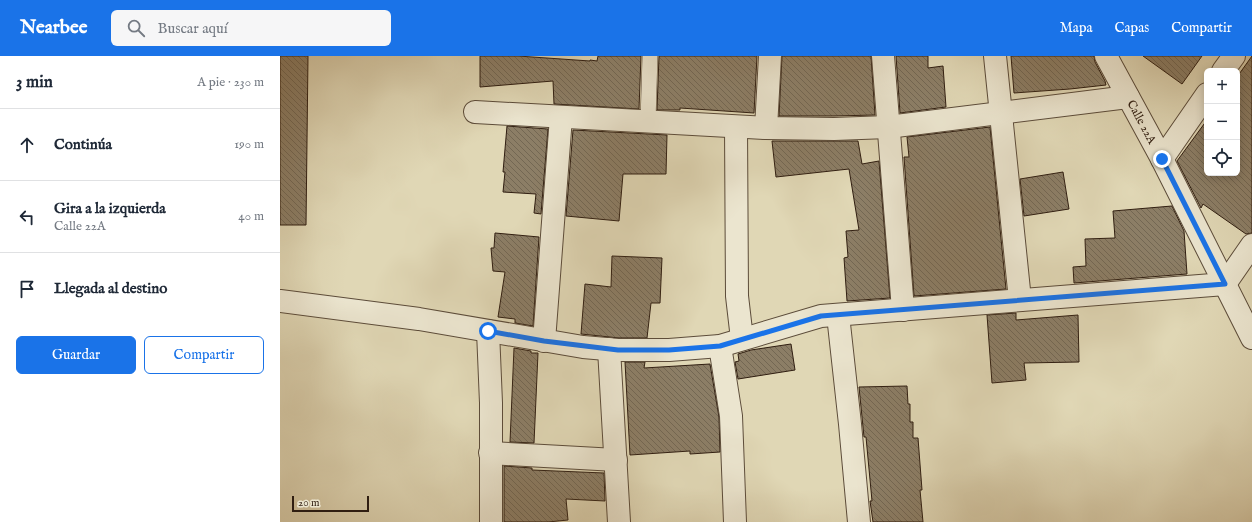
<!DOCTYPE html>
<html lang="es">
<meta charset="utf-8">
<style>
:root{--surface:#fff;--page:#f6f6f7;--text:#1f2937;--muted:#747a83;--line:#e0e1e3;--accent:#1a73e8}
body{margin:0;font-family:"IM FELL English",serif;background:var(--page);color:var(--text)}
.controls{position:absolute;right:12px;top:12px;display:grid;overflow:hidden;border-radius:6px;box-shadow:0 2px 10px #0003}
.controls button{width:36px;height:36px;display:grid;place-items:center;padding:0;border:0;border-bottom:1px solid var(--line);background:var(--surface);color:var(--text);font:20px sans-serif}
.scale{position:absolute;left:12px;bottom:10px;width:77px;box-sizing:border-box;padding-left:4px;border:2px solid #301e11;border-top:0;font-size:11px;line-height:14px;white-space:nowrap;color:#301e11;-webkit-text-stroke:3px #ebe5cf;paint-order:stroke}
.stop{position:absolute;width:12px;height:12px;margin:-9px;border:3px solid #1a73e8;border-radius:50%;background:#fff}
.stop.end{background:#1a73e8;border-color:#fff;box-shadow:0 1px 4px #0008}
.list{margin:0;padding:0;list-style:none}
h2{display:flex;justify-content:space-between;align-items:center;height:52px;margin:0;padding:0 16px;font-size:17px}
h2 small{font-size:13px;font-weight:400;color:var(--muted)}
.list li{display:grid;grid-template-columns:26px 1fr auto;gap:12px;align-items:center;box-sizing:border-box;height:72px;padding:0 16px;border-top:1px solid var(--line)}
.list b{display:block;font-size:15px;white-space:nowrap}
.list p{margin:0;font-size:13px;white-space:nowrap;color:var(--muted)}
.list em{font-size:13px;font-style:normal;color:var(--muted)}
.actions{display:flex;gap:8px;padding:12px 16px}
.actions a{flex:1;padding:9px 0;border:1px solid var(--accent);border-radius:6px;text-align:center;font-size:14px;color:var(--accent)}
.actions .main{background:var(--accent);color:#fff}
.icon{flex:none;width:22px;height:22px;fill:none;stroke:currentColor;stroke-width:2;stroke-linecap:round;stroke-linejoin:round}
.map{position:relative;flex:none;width:972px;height:466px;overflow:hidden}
header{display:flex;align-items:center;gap:24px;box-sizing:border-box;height:56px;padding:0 20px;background:var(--accent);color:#fff}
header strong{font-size:19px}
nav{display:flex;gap:22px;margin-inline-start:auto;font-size:14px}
.search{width:280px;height:36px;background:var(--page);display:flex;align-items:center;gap:10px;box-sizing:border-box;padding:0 14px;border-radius:6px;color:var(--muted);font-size:15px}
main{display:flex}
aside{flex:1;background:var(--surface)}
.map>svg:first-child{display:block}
.building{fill:url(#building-back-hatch);stroke:#301e11}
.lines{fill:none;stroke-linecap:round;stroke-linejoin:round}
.lane-casing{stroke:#5c4c3a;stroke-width:16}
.street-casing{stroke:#5c4c3a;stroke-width:24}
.lane{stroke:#ebe5cf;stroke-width:15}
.street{stroke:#ebe5cf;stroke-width:22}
.route{stroke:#1a73e8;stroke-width:5}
.labels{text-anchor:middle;stroke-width:3;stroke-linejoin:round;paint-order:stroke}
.street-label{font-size:12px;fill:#301e11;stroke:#ebe5cf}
</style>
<header>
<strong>Nearbee</strong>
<div class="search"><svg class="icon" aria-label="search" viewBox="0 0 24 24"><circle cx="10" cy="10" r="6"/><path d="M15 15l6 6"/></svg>Buscar aquí</div>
<nav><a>Mapa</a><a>Capas</a><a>Compartir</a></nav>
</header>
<main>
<aside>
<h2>3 min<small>A pie · 230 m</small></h2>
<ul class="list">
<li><svg class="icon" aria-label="ahead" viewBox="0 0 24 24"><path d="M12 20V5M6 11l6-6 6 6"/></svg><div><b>Continúa</b></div><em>190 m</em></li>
<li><svg class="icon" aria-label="left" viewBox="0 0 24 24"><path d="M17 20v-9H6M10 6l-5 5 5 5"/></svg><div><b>Gira a la izquierda</b><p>Calle 22A</p></div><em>40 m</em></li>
<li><svg class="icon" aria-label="arrive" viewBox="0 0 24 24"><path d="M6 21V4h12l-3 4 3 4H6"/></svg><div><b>Llegada al destino</b></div></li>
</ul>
<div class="actions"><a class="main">Guardar</a><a>Compartir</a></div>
</aside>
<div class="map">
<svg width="972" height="466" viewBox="0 0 972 466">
<defs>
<pattern id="building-back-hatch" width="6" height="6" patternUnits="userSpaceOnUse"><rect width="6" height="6" fill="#8c7e66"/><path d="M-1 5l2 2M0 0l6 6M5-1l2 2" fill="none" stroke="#736753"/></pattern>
</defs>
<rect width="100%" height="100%" fill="#e0d7b5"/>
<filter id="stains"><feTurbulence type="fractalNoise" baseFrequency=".005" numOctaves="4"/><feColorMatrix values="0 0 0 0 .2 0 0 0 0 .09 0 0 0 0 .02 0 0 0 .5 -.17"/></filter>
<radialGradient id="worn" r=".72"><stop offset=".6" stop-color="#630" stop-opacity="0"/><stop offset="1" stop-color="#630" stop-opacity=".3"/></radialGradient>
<g class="building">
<polygon points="0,0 28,0 26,169 0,169"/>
<polygon points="200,0 238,0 310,5 310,4 317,5 318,0 361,0 359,53 274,48 273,25 200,31"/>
<polygon points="379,0 477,0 474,57 400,52 400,54 377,54"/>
<polygon points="502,0 591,0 595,59 554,60 499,60"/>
<polygon points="616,0 648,0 648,12 663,10 666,51 620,57"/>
<polygon points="731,0 814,0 815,6 825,25 826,29 790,33 734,37"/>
<polygon points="863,0 922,0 902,28"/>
<polygon points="972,0 972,177 966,178 923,148 921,152 897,105 927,64 927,117 957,117 957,21"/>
<polygon points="227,70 268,73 261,158 254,157 256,138 223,136 225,116 223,116"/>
<polygon points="710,71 726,233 634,240 624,101 629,101 627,81"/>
<polygon points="293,74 387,79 386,118 343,118 339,165 286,160"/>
<polygon points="492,85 578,85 582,108 599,105 610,242 567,245 564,202 568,201 566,175 579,174 569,113 496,121"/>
<polygon points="783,116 789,153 744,160 740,123"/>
<polygon points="892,150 904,175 907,218 794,227 793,211 806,210 805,183 835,182 833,155"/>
<polygon points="215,177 259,181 253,270 235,267 235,263 218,261 225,216 213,215 211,192 214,192"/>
<polygon points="332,200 382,202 380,247 371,247 367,282 339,282 301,278 305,228 331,231"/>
<polygon points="736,257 736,264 798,259 799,306 744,307 746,324 712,327 707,259"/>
<polygon points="511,288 515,314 458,323 455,306 459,305 458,298 471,294"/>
<polygon points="234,292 251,295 251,297 258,297 254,387 230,386"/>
<polygon points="345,306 365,306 364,312 430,308 439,361 440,396 410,398 410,395 350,399"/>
<polygon points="627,330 628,348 630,348 630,366 633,366 633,382 638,382 642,434 640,434 643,466 593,466 590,445 592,445 586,381 584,381 579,331"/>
<polygon points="224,410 252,412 252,414 324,417 325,445 286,443 288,464 268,466 224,466"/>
</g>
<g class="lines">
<g class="lane-casing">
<polyline id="lane" points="368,65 370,0"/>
</g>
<g class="street-casing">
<g id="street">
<polyline points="603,0 623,254"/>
<polyline points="715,0 740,244"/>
<path id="s1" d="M826 0 882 103 972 282"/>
<polyline points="943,15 954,0"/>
<polyline points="195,56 486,72 554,73 608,71 848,41"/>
<polyline points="456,71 457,240 462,283"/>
<polyline points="486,72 490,0"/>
<polyline points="882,103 927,38"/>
<polyline points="0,245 139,263 303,291 338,294 389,294 440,290 541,260 945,228 972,189"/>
<polyline points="558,259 570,368 579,466"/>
<polyline points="208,275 211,347 211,466"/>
<polyline points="264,285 281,61"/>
<polyline points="440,290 451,360 455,466"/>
<polyline points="329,293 339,466"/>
<polyline points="210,397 336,404"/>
</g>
</g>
<use href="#lane" class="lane"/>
<use href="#street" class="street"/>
</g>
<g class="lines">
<polyline class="route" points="208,275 264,285 338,294 389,294 440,290 541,260 945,228 882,103"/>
</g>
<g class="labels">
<g class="street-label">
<text dy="4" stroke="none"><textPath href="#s1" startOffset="75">Calle 22A</textPath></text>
</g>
</g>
<rect width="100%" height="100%" filter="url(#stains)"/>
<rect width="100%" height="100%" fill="url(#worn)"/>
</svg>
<div class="controls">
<button>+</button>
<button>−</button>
<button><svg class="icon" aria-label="locate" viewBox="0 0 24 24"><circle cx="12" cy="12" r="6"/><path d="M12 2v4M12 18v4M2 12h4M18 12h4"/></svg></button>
</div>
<div class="scale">20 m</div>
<div class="stop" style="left:208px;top:275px"></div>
<div class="stop end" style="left:882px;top:103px"></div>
</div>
</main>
